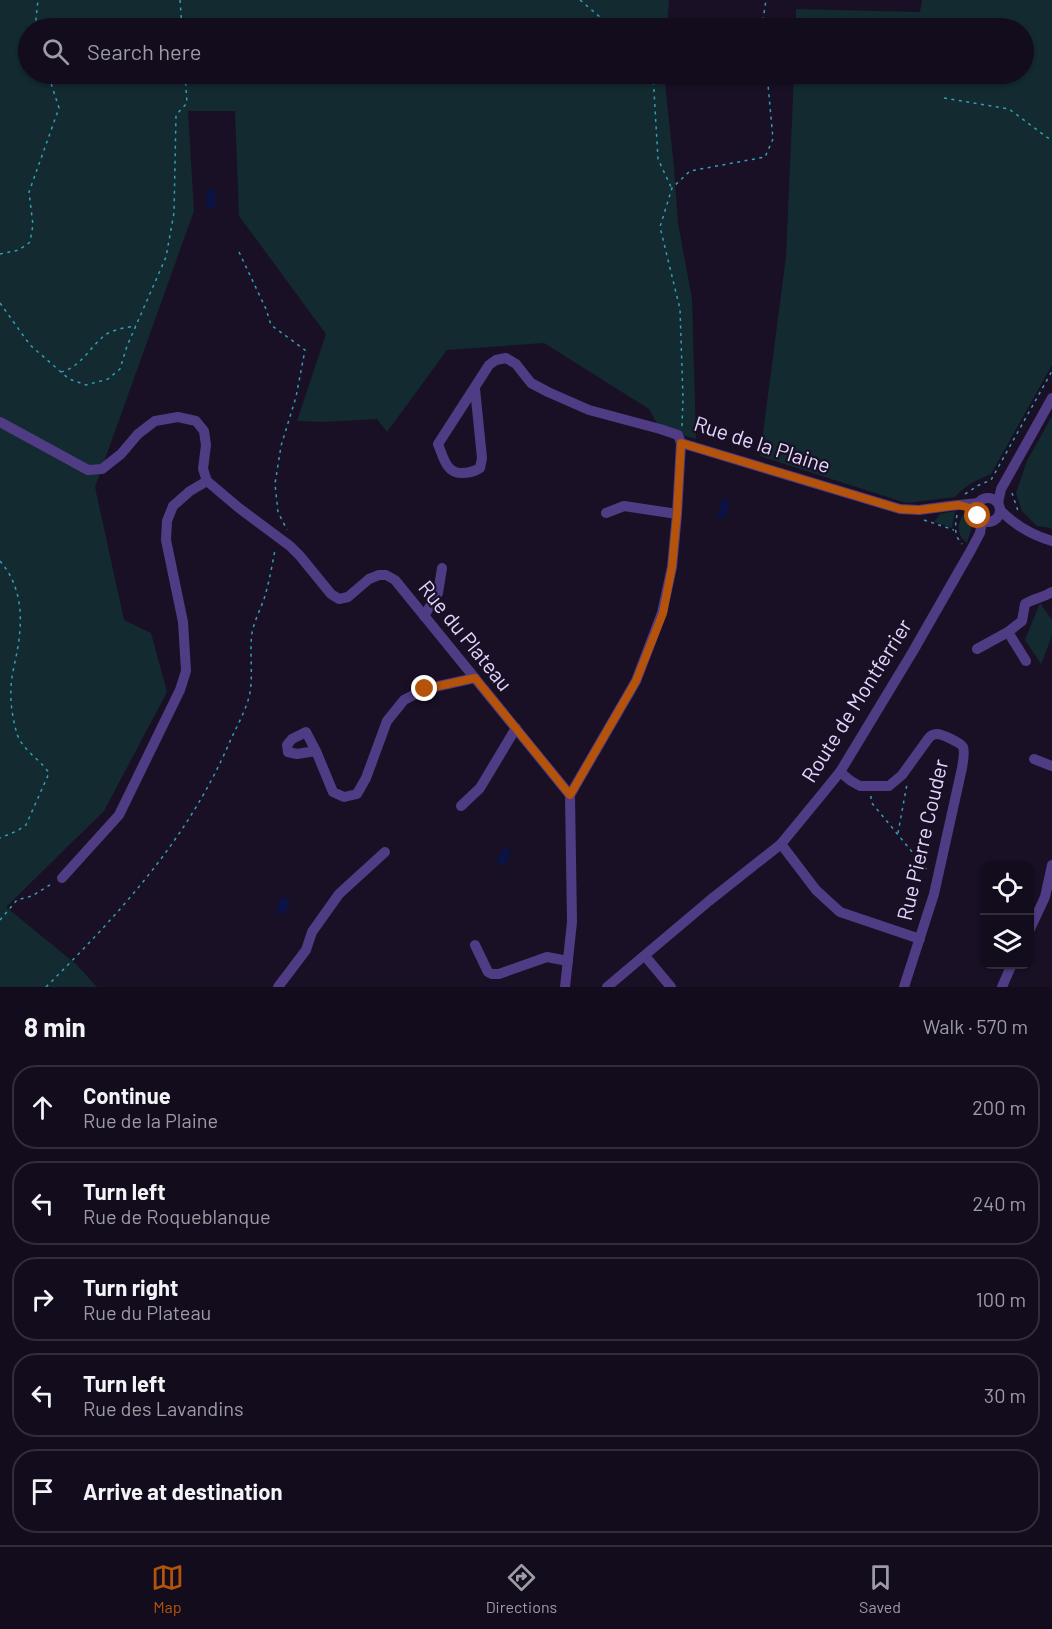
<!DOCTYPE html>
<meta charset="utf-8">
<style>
:root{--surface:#130c1c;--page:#201a29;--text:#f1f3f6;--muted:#9d9ba3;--line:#322c3b;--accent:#b45309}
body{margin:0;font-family:Barlow,sans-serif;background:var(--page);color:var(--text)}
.controls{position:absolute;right:18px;bottom:18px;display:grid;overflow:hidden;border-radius:12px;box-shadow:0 2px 4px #0004}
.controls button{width:54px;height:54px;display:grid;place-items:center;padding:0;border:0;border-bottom:2px solid var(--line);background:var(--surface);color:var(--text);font:30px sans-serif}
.stop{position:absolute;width:18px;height:18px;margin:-14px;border:4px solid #b45309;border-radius:50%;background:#fff}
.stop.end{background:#b45309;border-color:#fff;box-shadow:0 2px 6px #0008}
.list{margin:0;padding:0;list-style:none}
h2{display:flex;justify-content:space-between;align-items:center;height:78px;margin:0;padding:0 24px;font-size:26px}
h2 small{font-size:20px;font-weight:400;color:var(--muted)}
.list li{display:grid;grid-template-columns:39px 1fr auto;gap:18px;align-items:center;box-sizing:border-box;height:84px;margin:0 12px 12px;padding:0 12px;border:2px solid var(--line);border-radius:24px}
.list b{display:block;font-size:22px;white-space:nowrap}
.list p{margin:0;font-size:20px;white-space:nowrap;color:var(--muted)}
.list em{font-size:20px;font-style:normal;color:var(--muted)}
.icon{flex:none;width:33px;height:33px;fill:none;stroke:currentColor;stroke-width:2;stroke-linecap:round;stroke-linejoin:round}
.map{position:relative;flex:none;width:1052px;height:987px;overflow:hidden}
.search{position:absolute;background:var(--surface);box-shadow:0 2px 4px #0004;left:18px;right:18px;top:18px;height:66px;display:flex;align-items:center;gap:15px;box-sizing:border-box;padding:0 21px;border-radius:33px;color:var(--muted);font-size:22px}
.sheet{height:558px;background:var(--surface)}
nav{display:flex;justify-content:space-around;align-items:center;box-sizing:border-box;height:84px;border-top:2px solid var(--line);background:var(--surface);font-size:16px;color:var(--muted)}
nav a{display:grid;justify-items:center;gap:3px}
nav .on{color:var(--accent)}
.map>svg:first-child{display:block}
.green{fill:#132a30}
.water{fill:#0b1244}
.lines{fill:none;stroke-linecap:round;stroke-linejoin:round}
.path{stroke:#319fb6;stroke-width:1.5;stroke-dasharray:3 4.5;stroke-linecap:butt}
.minor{stroke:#503c84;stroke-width:10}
.route{stroke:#b45309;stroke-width:8}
.labels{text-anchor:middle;stroke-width:4.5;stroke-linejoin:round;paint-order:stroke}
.street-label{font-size:21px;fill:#e4d6fe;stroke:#191026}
</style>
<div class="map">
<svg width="1052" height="987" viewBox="0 0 1052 987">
<rect width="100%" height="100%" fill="#191026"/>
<g class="green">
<polygon points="0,0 669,0 667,28 28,28 28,74 664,74 674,167 678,223 692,299 696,439 660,429 649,409 544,343 447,350 387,432 377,419 324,422 297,421 326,334 239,216 235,111 188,111 194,211 95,487 124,620 151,633 167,692 104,811 6,907 77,965 97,987 0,987"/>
<path d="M922 0H1052V365L991 474C977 480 965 485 955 497L906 503 760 456 786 257 794 74H1024V28H796V9L920 12Z"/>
<polygon points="1052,416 1052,531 1051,528 1037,526 1022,511 1016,493 1027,461"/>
<polygon points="955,511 952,528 934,522 940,514"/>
<path d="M965 513C976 524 971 529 967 543 957 536 956 522 965 513Z"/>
<polygon points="1040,603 1052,620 1052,636 1041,664 1025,640"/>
</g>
<g class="water">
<polygon points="214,189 216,207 207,208 206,190"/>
<polygon points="722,499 730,501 725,519 717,517"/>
<polygon points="504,847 511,851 505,866 496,862"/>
<polygon points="282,896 290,900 284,915 276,911"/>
</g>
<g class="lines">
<g class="path">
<polyline points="180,0 182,28"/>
<polyline points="580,0 613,28"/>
<polyline points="35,28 38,0"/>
<polyline points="764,28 763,20 766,0"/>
<polyline points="653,74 658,159 671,187"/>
<polyline points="944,98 1009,109 1048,138 1052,139"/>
<polyline points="239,252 266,309 271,325 305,350 296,397 281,446 275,484 278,512 287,530"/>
<polyline points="0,254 19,250 30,242 33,225 29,192 59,108 48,74"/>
<polyline points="0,303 30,345 69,379 86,385 108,379 120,369 127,346 166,257 174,213 176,115 187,103 185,74"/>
<path d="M61 372C81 367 90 347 105 335 112 330 127 327 136 326"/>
<polyline points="682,426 683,398 680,309 660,227 672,188 690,171 765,157 773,139 767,74"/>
<polyline points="1012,493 1018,511"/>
<polyline points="965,494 979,485 991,480 1052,371"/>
<path d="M957 515C955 526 954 536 962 544"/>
<polyline points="924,520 954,530"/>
<path d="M0 561C24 589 23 623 16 657 14 667 11 678 11 689 10 703 13 720 17 734 23 751 40 759 49 773L26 825 17 831 0 838"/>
<polyline points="871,796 871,802 927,870"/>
<polyline points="898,833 907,784"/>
<polyline points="0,920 17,900 32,896 53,883"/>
<path d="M46 987C121 912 189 838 231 739 237 726 245 712 249 697 254 677 249 654 252 633 254 622 260 610 264 599 269 583 272 566 275 550"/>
</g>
<g class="minor">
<path d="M475 389 482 458 480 468C474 472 469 473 461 473 446 473 443 456 438 444L489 365 496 360 506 358 516 364 531 383 548 392 589 410 660 429 678 435 681 443 677 514 672 567 662 613 636 681 570 795 572 922 565 987"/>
<polyline points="0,422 88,470 102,469 121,454 138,434 155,421 178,417 196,421 204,431 206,445 203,469 207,481 239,508 290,546 300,556 331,594 339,599 348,597 369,579 379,575 386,575 395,580 570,795"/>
<polyline points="681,443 900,509 919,510 949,506 979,503"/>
<circle cx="988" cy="510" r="12"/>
<polyline points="998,503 1001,489 1052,398"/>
<path d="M1001 511C1016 526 1031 535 1052 541"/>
<polyline points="606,513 624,506 677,514"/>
<polyline points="424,616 438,593 442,568"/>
<polyline points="1008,632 1026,661"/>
<path d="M977 649 1008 632 1022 621 1025 604C1034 598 1043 598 1052 592"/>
<polyline points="316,751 297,754 288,752 287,745 292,739 306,732 316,751 333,792 344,797 357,794 366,778 387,721 404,700 425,689 475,678"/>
<polyline points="1034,759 1052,766"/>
<path d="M840 772 851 781 860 786H889L902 775 928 739C930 736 933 734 937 734 942 734 961 743 963 747 965 752 963 762 962 768L934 894 904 987"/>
<polyline points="461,806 480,788 516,728"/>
<polyline points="781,844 816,890 840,912 920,939"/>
<polyline points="62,878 119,815 180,690 186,671 183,622 166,540 167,521 173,506 190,491 207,481"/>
<polyline points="1030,929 1045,897 1052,865"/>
<polyline points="475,945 488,972 492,974 499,974 547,957 568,961"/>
<polyline points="645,956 671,987"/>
<polyline points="278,987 306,950 312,932 339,894 385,852"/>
<polyline points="607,987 709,901 781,844 818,799 840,772 912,653 971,550 980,533 982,521"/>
<polyline points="1002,987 1012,964"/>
</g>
</g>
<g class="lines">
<polyline class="route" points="425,689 475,678 570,795 636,681 663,613 672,567 677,514 681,443 900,509 919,510 959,505 976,510 978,516"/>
</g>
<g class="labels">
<g class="street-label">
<text transform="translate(762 445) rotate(18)" y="7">Rue de la Plaine</text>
<text transform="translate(465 636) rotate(51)" y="7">Rue du Plateau</text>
<text transform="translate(857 701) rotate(-58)" y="7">Route de Montferrier</text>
<text transform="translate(923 840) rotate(-77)" y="7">Rue Pierre Couder</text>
</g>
</g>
</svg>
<div class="controls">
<button><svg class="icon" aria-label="locate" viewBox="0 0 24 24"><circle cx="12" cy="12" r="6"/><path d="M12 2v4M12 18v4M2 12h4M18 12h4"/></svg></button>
<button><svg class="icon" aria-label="layers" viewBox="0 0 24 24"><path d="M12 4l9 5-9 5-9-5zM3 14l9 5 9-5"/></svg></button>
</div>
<div class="stop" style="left:978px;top:516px"></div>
<div class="stop end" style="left:425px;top:689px"></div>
<div class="search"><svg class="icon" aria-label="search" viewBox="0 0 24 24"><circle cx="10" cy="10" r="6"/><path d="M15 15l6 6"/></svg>Search here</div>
</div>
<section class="sheet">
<h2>8 min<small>Walk · 570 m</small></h2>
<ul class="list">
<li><svg class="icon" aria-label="ahead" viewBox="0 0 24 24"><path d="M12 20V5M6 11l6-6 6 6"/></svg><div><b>Continue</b><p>Rue de la Plaine</p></div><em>200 m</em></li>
<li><svg class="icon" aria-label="left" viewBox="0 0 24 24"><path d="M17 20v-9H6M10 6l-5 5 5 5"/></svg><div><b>Turn left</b><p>Rue de Roqueblanque</p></div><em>240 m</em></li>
<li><svg class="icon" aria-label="right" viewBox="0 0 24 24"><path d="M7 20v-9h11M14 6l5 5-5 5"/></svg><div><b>Turn right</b><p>Rue du Plateau</p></div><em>100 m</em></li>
<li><svg class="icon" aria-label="left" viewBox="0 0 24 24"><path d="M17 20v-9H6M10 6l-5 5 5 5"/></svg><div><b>Turn left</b><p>Rue des Lavandins</p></div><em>30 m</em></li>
<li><svg class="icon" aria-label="arrive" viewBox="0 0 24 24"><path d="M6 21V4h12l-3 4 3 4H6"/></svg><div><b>Arrive at destination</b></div></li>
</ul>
</section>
<nav>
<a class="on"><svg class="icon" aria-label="map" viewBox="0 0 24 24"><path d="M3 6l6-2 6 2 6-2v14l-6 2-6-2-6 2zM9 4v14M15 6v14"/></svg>Map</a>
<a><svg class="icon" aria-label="directions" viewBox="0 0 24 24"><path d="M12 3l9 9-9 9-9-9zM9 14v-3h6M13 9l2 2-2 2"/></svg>Directions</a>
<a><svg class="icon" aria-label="saved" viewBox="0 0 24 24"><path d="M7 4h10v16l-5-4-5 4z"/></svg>Saved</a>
</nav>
